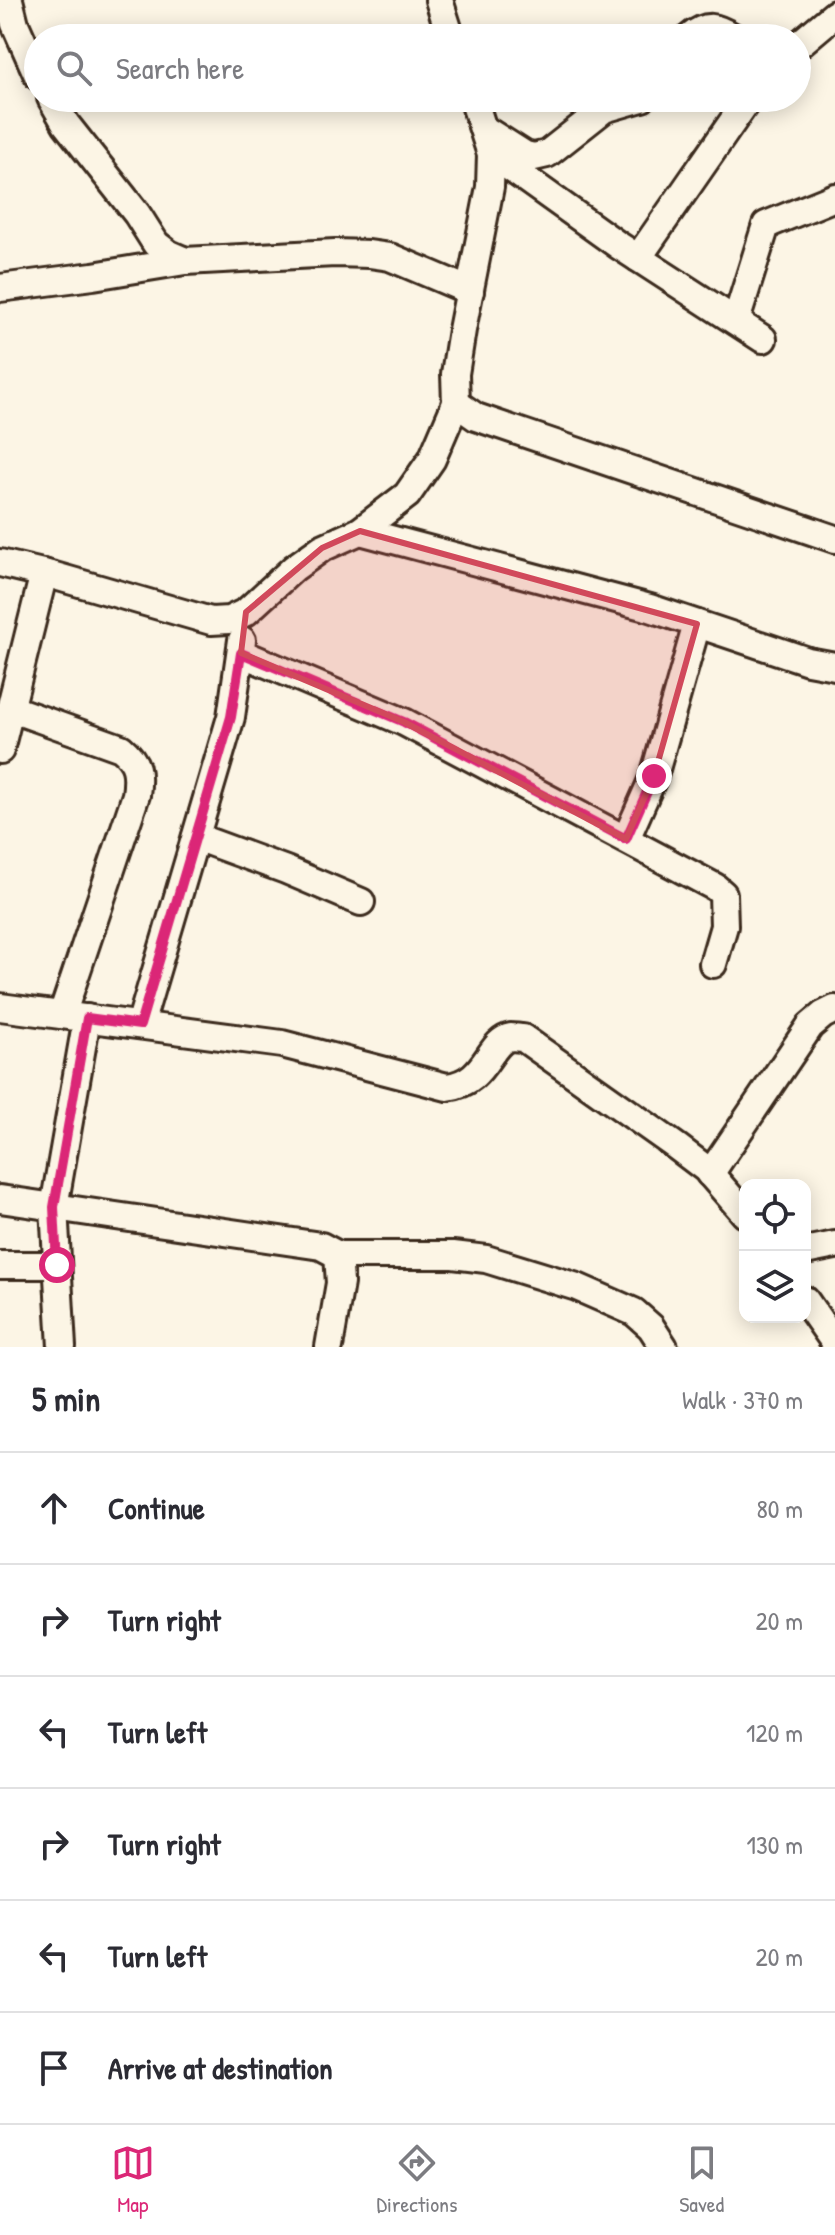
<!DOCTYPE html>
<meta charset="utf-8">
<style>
:root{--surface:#fff;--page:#f2f2f3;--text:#2b2b33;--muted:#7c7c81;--line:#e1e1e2;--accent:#db2777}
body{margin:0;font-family:"Patrick Hand",sans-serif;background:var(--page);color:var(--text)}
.controls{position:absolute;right:24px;bottom:24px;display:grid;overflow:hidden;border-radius:16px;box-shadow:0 4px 20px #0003}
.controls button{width:72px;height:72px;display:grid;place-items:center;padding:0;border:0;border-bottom:2px solid var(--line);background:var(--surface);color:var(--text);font:40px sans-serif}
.stop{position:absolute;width:24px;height:24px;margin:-18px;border:6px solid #db2777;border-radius:50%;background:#fff}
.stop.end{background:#db2777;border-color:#fff;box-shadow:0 2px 8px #0008}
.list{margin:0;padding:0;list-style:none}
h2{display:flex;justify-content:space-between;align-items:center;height:104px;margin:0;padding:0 32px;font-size:34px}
h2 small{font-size:26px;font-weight:400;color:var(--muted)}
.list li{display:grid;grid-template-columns:52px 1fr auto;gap:24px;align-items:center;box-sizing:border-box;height:112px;padding:0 32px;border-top:2px solid var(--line)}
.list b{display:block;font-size:30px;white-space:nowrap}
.list em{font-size:26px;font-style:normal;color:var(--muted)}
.icon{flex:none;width:44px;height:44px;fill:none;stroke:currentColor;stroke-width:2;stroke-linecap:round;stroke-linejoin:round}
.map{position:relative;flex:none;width:835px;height:1347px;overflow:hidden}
.search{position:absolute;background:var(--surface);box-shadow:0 4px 20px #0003;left:24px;right:24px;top:24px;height:88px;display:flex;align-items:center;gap:20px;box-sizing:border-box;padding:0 28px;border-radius:44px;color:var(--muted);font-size:30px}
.sheet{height:776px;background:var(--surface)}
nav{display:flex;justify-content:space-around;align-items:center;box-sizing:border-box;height:112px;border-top:2px solid var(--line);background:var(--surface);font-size:22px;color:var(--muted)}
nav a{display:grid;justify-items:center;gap:4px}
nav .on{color:var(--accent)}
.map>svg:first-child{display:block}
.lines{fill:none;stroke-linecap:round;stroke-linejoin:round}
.street-casing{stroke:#3b2a1e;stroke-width:32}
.street{stroke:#fcf5e5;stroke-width:26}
.route{stroke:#db2777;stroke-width:10}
.marked{fill:#d1495b;fill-opacity:0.2;stroke:#d1495b;stroke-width:6;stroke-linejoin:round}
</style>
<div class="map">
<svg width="835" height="1347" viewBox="0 0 835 1347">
<rect width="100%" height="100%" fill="#fcf5e5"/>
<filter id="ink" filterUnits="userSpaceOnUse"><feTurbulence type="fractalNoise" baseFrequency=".0125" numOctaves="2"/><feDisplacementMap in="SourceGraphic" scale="16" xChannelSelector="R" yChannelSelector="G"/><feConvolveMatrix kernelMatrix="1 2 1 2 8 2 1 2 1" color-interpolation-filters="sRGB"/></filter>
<g filter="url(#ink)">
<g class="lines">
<g class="street-casing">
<g id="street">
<polyline points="9,0 15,24 38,76"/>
<polyline points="439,0 451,38"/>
<path d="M689 38C707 23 716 26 735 38"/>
<polyline points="797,46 835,14"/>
<polyline points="51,98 66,124 137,214 156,244 169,254 185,261 335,253 369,254 390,257 470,291"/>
<polyline points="473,98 491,154 490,187 462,330 455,374 456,403 476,417 835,539"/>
<polyline points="484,129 525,155 534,157 547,154 604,109 642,98"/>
<polyline points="491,154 618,245 763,339"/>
<polyline points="638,258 749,98"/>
<polyline points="0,288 93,276 185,261"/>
<polyline points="736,321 766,225 835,197"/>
<polyline points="360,531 650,608 808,661 835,666"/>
<polyline points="0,563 55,576 211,621 229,620 246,612 294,568 322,548 360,531 407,495 432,459 456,403"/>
<polyline points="241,653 404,722 715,887 723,894 724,926 713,964"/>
<path d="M12 709 121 748C138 762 139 773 136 795L62 1015"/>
<polyline points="0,750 44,573"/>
<polyline points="196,837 286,870 361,902"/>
<polyline points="626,839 654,776 697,624"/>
<path d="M0 1007 282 1044 447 1087C487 1083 488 1041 511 1037 512 1037 522 1038 523 1038L677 1147 706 1169 745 1214"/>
<polyline points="140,1025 231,717 242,640"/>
<polyline points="710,1174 810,1026 823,1015 835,1009"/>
<polyline points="0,1199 321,1246 338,1255 340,1283 329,1347"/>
<polyline points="805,1251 835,1245"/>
<polyline points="338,1255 453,1255 486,1259 577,1287 634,1312 651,1327 664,1347"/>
<polyline points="0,1265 57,1265"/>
<polyline points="805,1300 835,1343"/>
<polyline points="62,1347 54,1207 87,1018"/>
</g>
</g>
<use href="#street" class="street"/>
</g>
</g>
<g class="lines" filter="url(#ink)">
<polyline class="route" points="57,1265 54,1207 87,1018 140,1025 231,717 241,653 404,722 626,839 654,776"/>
</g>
<path class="marked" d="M360 531 697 624 654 776 626 839 404 722 241 653 246 612 322 548Z"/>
</svg>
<div class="controls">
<button><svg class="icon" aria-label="locate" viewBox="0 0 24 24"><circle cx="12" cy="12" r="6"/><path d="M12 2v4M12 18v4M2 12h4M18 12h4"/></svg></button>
<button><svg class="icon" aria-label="layers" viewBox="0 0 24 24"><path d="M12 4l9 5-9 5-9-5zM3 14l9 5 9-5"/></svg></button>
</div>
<div class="stop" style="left:57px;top:1265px"></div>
<div class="stop end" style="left:654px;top:776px"></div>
<div class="search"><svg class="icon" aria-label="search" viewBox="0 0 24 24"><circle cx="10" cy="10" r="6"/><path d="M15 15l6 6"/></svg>Search here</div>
</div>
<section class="sheet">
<h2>5 min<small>Walk · 370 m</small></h2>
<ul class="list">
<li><svg class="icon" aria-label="ahead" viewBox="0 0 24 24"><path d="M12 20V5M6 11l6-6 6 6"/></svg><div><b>Continue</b></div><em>80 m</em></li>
<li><svg class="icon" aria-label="right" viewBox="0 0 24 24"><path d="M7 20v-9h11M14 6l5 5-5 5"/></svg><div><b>Turn right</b></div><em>20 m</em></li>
<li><svg class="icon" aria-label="left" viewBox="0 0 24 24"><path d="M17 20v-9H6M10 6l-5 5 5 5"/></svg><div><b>Turn left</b></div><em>120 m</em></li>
<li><svg class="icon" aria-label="right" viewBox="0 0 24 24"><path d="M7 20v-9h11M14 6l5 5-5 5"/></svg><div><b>Turn right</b></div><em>130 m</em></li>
<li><svg class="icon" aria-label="left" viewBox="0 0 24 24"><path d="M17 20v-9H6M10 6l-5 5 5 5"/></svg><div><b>Turn left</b></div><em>20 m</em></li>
<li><svg class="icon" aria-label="arrive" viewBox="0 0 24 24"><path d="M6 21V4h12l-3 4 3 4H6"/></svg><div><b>Arrive at destination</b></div></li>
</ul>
</section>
<nav>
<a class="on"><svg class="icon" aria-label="map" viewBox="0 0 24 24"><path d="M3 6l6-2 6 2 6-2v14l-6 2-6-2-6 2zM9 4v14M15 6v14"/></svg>Map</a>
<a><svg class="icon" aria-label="directions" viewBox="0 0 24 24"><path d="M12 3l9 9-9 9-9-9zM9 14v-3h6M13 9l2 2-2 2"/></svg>Directions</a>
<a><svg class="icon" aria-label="saved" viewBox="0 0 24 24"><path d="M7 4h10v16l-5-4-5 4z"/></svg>Saved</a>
</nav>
